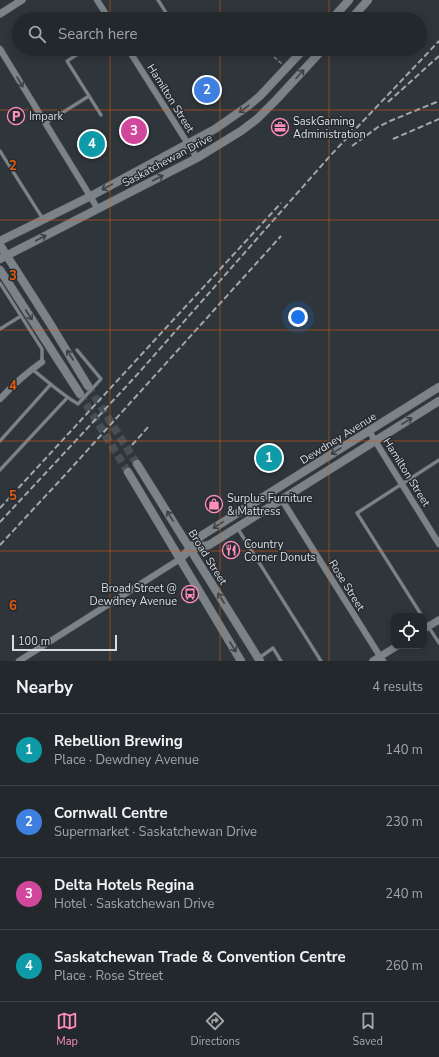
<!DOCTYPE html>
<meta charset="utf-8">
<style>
:root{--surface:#23282c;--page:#2b3034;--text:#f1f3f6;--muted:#a3a6a9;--line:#404448;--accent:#ff8eb9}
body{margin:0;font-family:"Nunito Sans",sans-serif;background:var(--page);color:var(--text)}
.controls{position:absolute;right:12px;bottom:12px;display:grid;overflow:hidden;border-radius:8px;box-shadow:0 2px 10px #0003}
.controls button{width:36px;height:36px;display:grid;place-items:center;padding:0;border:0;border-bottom:1px solid var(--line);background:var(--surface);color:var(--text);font:20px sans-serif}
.scale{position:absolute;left:12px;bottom:10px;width:105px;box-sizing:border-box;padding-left:4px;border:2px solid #d8dcdf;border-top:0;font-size:11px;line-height:14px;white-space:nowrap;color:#d8dcdf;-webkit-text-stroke:3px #252b31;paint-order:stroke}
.you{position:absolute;left:298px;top:317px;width:14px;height:14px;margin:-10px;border:3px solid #fff;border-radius:50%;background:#1a73e8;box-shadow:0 0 0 6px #1a73e833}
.badge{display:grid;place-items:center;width:26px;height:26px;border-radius:50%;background:var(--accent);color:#fff;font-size:13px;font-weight:700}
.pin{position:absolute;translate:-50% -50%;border:2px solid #fff;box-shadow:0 1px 4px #0006}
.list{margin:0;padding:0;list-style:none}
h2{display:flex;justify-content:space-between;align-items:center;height:52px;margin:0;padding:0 16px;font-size:17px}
h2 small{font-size:13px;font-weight:400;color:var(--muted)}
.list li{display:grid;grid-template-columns:26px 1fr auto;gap:12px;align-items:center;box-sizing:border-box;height:72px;padding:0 16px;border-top:1px solid var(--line)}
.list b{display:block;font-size:15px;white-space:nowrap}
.list p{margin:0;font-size:13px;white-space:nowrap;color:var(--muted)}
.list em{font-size:13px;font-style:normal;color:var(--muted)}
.icon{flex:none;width:22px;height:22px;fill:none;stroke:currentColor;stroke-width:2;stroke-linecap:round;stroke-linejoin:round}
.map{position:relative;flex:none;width:439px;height:661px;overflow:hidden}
.search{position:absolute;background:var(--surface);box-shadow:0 2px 10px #0003;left:12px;right:12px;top:12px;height:44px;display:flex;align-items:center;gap:10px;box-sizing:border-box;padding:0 14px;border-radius:22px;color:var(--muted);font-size:15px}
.sheet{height:340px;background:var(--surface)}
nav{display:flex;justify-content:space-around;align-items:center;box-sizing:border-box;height:56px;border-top:1px solid var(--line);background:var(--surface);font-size:11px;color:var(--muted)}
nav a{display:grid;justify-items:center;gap:2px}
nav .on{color:var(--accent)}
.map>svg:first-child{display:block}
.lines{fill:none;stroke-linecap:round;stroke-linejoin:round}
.secondary-tunnel{stroke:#484f54;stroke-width:8;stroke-dasharray:8 4;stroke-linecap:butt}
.service-casing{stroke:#4d5257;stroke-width:4}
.minor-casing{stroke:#4d5257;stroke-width:7}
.tertiary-casing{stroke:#4d5257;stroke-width:8}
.secondary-casing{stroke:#4d5257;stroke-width:9}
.path{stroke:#7e8488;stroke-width:1.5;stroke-dasharray:4 2;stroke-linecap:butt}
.service{stroke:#7b8389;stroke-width:3}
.minor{stroke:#7b8389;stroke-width:6}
.tertiary{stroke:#7b8389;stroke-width:7}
.secondary{stroke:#7b8389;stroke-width:8}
.rail{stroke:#a2a7ab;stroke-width:2;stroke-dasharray:6 3;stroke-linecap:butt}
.oneway{stroke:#3a4147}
.grid{fill:none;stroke:#e8590c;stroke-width:1;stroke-opacity:0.55}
.labels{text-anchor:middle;stroke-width:3;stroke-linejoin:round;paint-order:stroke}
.street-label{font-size:11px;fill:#d8dcdf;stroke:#252b31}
.poi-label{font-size:11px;fill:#d8dcdf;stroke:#252b31;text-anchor:start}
.grid-label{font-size:13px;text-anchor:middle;font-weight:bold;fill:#e8590c;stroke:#252b31;stroke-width:3;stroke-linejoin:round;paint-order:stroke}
</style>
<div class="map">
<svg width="439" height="661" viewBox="0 0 439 661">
<rect width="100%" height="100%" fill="#2f363b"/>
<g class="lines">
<g class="secondary-tunnel">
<polyline points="88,386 137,464"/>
<polyline points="80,394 128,472"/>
</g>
<g class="service-casing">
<g id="service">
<polyline points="158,0 170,19"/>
<polyline points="86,49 67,61 101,115"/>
<polyline points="46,123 89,96"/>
<polyline points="0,151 43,219"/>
<polyline points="0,283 42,349 42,362"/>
<polyline points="0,329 21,316"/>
<path d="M32 369C47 381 61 394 78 404L101 379 77 350"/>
<polyline points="0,441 51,384"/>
<polyline points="0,470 67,398"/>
<polyline points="238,529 321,661"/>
<polyline points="422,616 357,513 439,460"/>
<polyline points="424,620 439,643"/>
<polyline points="259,658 273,648 281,661"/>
</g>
</g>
<g class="minor-casing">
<g id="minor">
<polyline points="97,0 109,19"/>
<polyline points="0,49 98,209"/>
<polyline points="128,49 197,158"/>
<path d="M0 399C13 385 26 373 42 362"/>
<polyline points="369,431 439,544"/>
<polyline points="282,500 383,661"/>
<polyline points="19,661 180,559"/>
</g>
</g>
<g class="tertiary-casing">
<g id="tertiary">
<polyline points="0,14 22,0"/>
<polyline points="424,629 439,620"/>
<polyline points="373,661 397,646"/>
</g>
</g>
<g class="secondary-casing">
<g id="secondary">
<polyline points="332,19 349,0"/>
<polyline points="351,19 368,0"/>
<polyline points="0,241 91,196 215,129 248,106 260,96 304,49"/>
<polyline points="0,245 51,325 88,386"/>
<polyline points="0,259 197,158 241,131 257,119 277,99 323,49"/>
<polyline points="0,270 80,394"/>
<polyline points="137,464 260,661"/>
<polyline points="128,472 180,559 241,661"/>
<polyline points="190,549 209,545 439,401"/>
<polyline points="180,559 190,549 201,536 439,387"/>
</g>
</g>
<polyline class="path" points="265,49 282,64"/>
<use href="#service" class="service"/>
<use href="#minor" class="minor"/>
<use href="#tertiary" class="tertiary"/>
<use href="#secondary" class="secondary"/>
<g class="rail">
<polyline points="388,102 439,56"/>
<polyline points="393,139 439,119"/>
<polyline points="352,146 378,127 390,121 439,101"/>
<polyline points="132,445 149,426"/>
<polyline points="0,508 281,203"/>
<polyline points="0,522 135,377 330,156 439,41"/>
<polyline points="0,545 65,475 281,236"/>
</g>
</g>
<defs><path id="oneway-shaft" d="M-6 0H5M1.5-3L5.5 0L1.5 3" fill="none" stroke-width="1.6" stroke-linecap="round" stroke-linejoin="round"/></defs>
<g class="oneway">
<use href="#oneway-shaft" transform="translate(300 74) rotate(-48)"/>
<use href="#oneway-shaft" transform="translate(20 82) rotate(59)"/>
<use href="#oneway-shaft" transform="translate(244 109) rotate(143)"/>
<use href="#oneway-shaft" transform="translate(158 178) rotate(-27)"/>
<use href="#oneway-shaft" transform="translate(107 187) rotate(152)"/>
<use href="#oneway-shaft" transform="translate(41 238) rotate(-27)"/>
<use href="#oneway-shaft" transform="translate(29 315) rotate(57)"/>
<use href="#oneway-shaft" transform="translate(70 355) rotate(-122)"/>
<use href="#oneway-shaft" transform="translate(407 421) rotate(-32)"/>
<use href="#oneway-shaft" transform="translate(336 451) rotate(148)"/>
<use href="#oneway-shaft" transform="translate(170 516) rotate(-122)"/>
<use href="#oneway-shaft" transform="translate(218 525) rotate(148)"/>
<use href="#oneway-shaft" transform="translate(221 598) rotate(-122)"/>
<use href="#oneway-shaft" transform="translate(233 647) rotate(58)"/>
</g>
<path class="grid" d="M110 0V19M220 0V19M329 0V19M110 49V661M220 49V661M329 49V661M0 110H439M0 220H439M0 330H439M0 441H439M0 551H439"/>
<defs>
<g id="parking-ring" transform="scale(0.9)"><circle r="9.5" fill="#252b31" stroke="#ff8eb9" stroke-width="1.5"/><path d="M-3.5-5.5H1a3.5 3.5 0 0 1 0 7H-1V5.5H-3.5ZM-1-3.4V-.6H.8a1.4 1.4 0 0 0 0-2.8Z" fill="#ff8eb9"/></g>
<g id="office-ring" transform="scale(0.9)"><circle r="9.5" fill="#252b31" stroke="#ff8eb9" stroke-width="1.5"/><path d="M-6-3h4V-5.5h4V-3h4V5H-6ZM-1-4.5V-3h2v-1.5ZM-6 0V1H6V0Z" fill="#ff8eb9"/></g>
<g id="shop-ring" transform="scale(0.9)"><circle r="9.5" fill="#252b31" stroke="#ff8eb9" stroke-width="1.5"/><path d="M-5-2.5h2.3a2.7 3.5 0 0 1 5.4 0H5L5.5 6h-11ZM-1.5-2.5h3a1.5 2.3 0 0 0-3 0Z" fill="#ff8eb9"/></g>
<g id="restaurant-ring" transform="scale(0.9)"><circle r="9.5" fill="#252b31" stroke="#ff8eb9" stroke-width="1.5"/><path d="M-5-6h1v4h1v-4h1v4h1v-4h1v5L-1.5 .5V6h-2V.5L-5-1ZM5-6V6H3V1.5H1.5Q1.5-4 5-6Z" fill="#ff8eb9"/></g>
<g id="bus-ring" transform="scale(0.9)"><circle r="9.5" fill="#252b31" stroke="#ff8eb9" stroke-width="1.5"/><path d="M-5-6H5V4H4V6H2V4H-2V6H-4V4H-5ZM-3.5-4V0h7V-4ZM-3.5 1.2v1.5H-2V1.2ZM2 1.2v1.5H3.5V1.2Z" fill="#ff8eb9"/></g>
</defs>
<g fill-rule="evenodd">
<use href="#parking-ring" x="16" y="116"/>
<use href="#office-ring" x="280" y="127"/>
<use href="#shop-ring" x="214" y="504"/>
<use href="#restaurant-ring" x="231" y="550"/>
<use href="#bus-ring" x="190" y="594"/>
</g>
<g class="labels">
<g class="street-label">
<text transform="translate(171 98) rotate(58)" y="4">Hamilton Street</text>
<text transform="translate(167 160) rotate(-28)" y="4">Saskatchewan Drive</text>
<text transform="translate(338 438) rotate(-32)" y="4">Dewdney Avenue</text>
<text transform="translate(407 472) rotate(58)" y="4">Hamilton Street</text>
<text transform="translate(208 557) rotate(58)" y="4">Broad Street</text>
<text transform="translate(347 585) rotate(58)" y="4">Rose Street</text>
</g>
<g class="poi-label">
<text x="29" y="120">Impark</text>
<text x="293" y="125">SaskGaming<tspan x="293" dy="13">Administration</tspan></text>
<text x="227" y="502">Surplus Furniture<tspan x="227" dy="13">&amp; Mattress</tspan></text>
<text x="244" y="548">Country<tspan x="244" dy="13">Corner Donuts</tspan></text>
<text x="177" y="592" text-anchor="end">Broad Street @<tspan x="177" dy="13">Dewdney Avenue</tspan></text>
</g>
</g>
<g class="grid-label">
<text x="13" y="170">2</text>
<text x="13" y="280">3</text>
<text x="13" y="390">4</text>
<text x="13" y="500">5</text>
<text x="13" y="610">6</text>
</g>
</svg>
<div class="controls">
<button><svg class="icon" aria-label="locate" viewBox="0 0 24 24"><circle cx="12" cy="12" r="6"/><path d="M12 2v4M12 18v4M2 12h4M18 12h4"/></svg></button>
</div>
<div class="scale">100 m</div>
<div class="you"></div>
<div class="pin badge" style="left:269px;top:458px;background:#0f9aa8">1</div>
<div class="pin badge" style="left:207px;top:90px;background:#3f7fe0">2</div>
<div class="pin badge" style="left:134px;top:131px;background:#d1479c">3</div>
<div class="pin badge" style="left:92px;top:144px;background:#0f9aa8">4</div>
<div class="search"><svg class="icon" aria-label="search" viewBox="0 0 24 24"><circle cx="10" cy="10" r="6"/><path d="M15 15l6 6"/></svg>Search here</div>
</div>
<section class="sheet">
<h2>Nearby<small>4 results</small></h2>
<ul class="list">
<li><span class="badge" style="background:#0f9aa8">1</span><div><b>Rebellion Brewing</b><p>Place · Dewdney Avenue</p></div><em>140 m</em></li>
<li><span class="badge" style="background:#3f7fe0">2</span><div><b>Cornwall Centre</b><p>Supermarket · Saskatchewan Drive</p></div><em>230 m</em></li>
<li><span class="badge" style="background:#d1479c">3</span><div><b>Delta Hotels Regina</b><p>Hotel · Saskatchewan Drive</p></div><em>240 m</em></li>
<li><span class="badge" style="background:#0f9aa8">4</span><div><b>Saskatchewan Trade &amp; Convention Centre</b><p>Place · Rose Street</p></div><em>260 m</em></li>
</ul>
</section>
<nav>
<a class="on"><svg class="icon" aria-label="map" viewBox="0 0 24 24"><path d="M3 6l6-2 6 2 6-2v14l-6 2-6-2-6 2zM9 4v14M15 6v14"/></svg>Map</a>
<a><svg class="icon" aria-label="directions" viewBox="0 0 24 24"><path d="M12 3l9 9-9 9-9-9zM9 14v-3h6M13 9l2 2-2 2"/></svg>Directions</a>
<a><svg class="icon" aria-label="saved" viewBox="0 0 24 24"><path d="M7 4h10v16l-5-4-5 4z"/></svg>Saved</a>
</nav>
